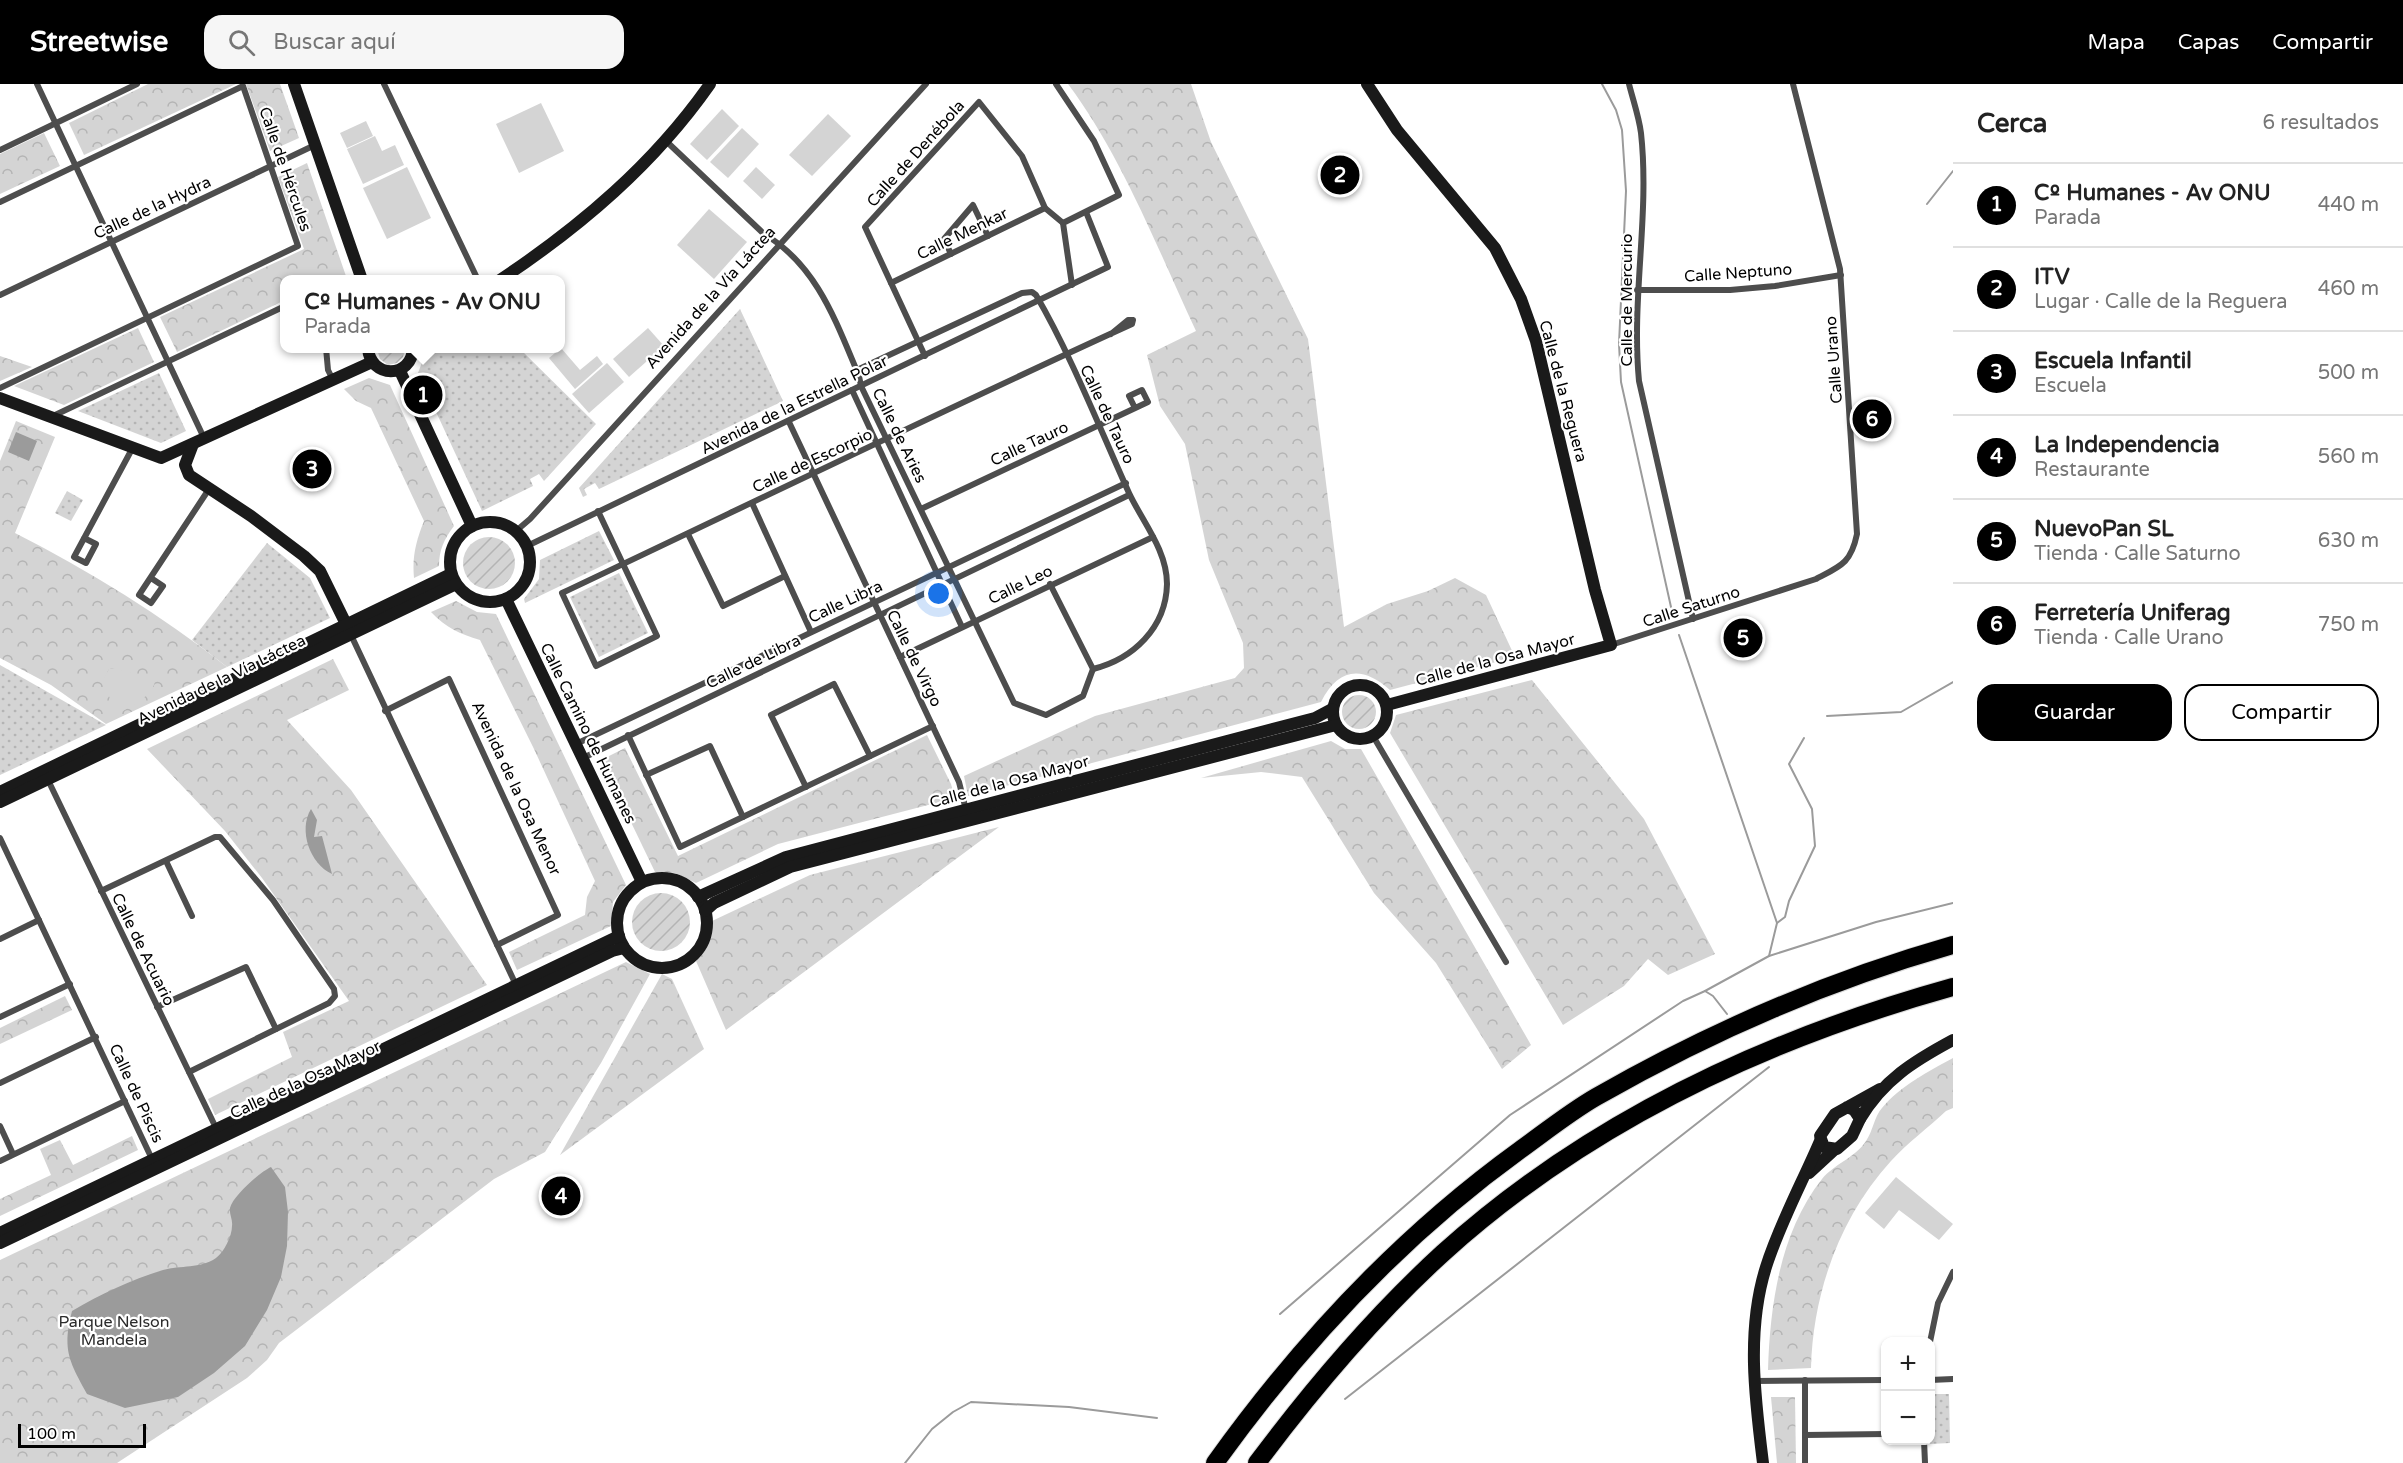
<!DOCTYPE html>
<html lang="es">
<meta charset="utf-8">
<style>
:root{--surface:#fff;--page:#f6f6f6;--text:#222;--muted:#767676;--line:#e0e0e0;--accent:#000}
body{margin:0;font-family:"Varela Round",sans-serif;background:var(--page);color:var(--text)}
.controls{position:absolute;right:18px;bottom:18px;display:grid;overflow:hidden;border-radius:12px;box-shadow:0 2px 4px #0004}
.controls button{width:54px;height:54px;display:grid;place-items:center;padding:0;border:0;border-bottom:2px solid var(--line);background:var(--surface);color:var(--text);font:30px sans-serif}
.scale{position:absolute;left:18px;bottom:15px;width:128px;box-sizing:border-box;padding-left:6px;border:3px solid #000;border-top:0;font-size:16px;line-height:21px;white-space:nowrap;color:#000;-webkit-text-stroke:4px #fff;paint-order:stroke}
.you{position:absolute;left:939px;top:510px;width:21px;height:21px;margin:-15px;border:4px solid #fff;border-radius:50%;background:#1a73e8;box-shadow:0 0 0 9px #1a73e833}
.badge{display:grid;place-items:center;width:39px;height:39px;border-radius:50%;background:var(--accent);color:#fff;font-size:20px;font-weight:700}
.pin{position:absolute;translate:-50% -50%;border:3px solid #fff;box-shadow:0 2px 6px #0006}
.popup{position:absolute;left:280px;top:191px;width:285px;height:78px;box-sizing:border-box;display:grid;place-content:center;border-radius:12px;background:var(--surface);filter:drop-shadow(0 2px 4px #0005);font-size:20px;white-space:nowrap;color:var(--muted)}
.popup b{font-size:22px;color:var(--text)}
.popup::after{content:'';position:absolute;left:50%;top:100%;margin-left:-12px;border:12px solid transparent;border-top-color:var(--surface)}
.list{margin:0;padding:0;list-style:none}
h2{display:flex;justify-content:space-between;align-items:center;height:78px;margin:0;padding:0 24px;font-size:26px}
h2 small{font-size:20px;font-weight:400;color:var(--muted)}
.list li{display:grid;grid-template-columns:39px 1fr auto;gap:18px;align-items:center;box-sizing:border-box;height:84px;padding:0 24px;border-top:2px solid var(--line)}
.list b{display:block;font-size:22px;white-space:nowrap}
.list p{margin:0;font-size:20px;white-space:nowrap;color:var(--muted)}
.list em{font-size:20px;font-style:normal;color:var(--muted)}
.actions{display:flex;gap:12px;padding:18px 24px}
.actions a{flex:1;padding:14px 0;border:2px solid var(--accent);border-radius:18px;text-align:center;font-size:21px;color:var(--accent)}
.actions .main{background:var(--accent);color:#fff}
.icon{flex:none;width:33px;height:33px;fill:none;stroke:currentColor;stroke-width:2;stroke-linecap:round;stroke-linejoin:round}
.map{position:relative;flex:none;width:1953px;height:1379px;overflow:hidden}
header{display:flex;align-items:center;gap:36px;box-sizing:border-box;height:84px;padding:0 30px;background:var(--accent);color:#fff}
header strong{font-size:28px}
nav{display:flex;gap:33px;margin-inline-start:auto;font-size:21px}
.search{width:420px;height:54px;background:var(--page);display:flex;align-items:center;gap:15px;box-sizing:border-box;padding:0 21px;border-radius:18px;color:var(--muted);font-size:22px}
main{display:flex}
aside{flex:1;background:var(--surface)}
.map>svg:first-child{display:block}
.grass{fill:url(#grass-dots)}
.park{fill:url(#park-crowns)}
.garden{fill:url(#garden-furrows)}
.pitch{fill:#d4d4d4}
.water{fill:#9b9b9b}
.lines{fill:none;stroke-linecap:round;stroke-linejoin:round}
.stream{stroke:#9b9b9b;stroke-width:2}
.highway-casing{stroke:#dbdbdb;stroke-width:20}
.street{stroke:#4d4d4d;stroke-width:6}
.secondary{stroke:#1a1a1a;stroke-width:12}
.highway{stroke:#000;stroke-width:18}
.labels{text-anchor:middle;stroke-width:4.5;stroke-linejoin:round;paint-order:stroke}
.street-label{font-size:16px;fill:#000;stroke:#fff}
.park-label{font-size:16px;fill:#2b2b2b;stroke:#fff}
</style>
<header>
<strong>Streetwise</strong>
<div class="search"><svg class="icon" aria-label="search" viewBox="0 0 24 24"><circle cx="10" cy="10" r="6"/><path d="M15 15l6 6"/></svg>Buscar aquí</div>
<nav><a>Mapa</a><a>Capas</a><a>Compartir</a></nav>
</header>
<main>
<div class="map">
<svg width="1953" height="1379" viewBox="0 0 1953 1379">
<defs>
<pattern id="grass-dots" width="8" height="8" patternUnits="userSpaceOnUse" patternTransform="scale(1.5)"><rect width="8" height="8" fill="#d4d4d4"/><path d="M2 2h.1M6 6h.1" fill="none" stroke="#b4b4b4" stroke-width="1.8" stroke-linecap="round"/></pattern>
<pattern id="park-crowns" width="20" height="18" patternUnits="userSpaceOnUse" patternTransform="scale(1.5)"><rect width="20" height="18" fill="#d4d4d4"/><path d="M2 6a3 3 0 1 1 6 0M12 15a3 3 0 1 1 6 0" fill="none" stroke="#b4b4b4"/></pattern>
<pattern id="garden-furrows" width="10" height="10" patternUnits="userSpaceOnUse" patternTransform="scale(1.5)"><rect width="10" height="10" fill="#d4d4d4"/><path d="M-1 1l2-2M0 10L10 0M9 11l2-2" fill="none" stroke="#b4b4b4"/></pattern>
</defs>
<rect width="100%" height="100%" fill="#fff"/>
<g class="grass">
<polygon points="740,225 783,317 599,405 595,399 584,405 587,411 583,413 579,404"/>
<polygon points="427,265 520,265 596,340 544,397 539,390 530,395 533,402 482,427 418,289"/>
<polygon points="159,289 186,347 161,359 78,327"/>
<polygon points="67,407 83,416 71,437 55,429"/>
<polygon points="599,447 614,476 525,519 524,515 539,495 540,476"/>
<polygon points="267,459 310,494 330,534 227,583 192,556"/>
<polygon points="619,489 648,549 599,573 570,513"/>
<polygon points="0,581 106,641 0,691"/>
<polygon points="1931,1310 1949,1310 1950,1359 1930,1360"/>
</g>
<g class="park">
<polygon points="148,0 236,0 84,71 69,39"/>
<polygon points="246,0 280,0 299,54 270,67"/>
<path d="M1068 0H1191L1211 58 1308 255 1344 543 1387 520 1428 507 1455 494 1486 511 1515 573 1390 606C1362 581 1338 584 1321 618L968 712 964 692 1095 632 1235 594 1244 584 1243 559 1209 476 1185 360 1160 322 1147 271 1196 247C1158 166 1122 72 1068 0Z"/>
<polygon points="44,49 60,82 0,110 0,70"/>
<polygon points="307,79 347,195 285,196 285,216 177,268 160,233 304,165 278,93"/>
<polygon points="138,244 154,278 64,321 14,302"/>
<polygon points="0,272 32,283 0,297"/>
<path d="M369 294 390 301 454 442C444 455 439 466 439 482L414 494C412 473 416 457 424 437L371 324 356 317 344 305Z"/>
<path d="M16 337 55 353 15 449C90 487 161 531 227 583L106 640 51 601 0 574V377Z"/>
<path d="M456 517 477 528 496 530 626 801 613 818 611 842 517 886 509 868 585 831 587 813 595 797 534 665 480 556C460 550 446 544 431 528Z"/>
<polygon points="333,575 349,606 287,636 351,706 487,901 215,1031 208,1015 292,973 283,948 349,917 262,794 225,747 147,665"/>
<polygon points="1532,596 1644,735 1715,870 1668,891 1648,875 1624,902 1563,941 1390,649 1396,631"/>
<polygon points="927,651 951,700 955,714 778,760 696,799 675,789 655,788 601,676 625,664 678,772"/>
<polygon points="1331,657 1345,665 1361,665 1531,961 1502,985 1436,879 1374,809 1302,693 1261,688 1201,694"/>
<polygon points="999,743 726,946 696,877 708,860 712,837 810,791"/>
<polygon points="626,878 650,890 601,979 545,1068 494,1095 279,1259 267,1276 247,1294 117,1379 0,1379 0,1176"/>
<polygon points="662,890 672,895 704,965 560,1071"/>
<polygon points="65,912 72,926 0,960 0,944"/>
<path d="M1953 974V1024L1946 1027C1928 1044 1907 1059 1891 1077 1840 1133 1813 1208 1811 1284L1768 1286C1770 1221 1780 1148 1822 1095 1834 1080 1855 1074 1866 1057 1873 1047 1874 1033 1882 1024 1900 1002 1929 987 1953 974Z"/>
<polygon points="132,1052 138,1066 0,1132 0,1115 51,1091 40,1065 60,1056 73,1081"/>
<polygon points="1771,1313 1795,1313 1796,1379 1777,1379"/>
</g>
<g class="garden">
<polygon points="377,265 405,265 403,273 397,279 388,281 380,275"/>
<circle cx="489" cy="479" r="26"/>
<circle cx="1359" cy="628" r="17"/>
<circle cx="661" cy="838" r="29"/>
</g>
<g class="pitch">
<polygon points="541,19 564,67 519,89 496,40"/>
<polygon points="722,25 739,42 707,76 690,60"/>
<polygon points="828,30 851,52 812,92 789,71"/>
<polygon points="366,37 373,52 347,64 340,49"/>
<polygon points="742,44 759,60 728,94 710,78"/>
<polygon points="375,52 382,67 395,61 404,81 363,100 347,65"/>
<polygon points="407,83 431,134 387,155 363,104"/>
<polygon points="756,83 775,101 762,115 743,97"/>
<polygon points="709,125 747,158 714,195 677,161"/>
<polygon points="648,244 664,262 629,293 613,275"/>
<polygon points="561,264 580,286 597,272 603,280 575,305 549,274"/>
<polygon points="607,279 624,298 589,329 572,310"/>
<path d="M115 584 155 597C153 611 134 621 123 627L112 620 103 596 109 585Z"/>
<polygon points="1896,1093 1953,1140 1939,1156 1899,1126 1884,1145 1865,1129"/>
</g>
<g class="water">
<polygon points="16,348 37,357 29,377 8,368"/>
<path d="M311 725 317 736 314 753 322 752 332 790C310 780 298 746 311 725Z"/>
<path d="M271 1083 285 1103 288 1128 287 1162 281 1193 267 1226 245 1262 214 1289 178 1313 125 1324 87 1310C69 1277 62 1266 72 1227 101 1210 130 1196 163 1186 181 1181 200 1185 216 1174 224 1168 232 1152 232 1142 233 1136 229 1130 230 1124 233 1112 260 1088 271 1083Z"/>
</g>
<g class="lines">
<g class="stream">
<polyline points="1602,0 1616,26 1622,46 1626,107 1619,260 1621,298 1671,523"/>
<polyline points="1927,120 1953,87"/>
<polyline points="1679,551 1777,839 1769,872 1705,907 1713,912 1727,930"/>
<polyline points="1827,632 1901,628 1953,598"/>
<polyline points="1777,839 1785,833 1789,817 1815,762 1812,725 1789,680 1804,654"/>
<polyline points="1769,872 1876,838 1953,819"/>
<polyline points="1280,1230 1510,1031 1683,917 1705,907"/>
<polyline points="1345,1315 1769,983"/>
<polyline points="905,1379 932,1345 953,1328 971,1318 1069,1323 1157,1334"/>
</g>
<g class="highway-casing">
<g id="highway">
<path d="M1215 1379C1301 1259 1401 1152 1520 1066 1545 1048 1570 1028 1596 1013 1708 949 1830 896 1953 861"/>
<path d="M1257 1379C1313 1304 1374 1232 1443 1169 1588 1038 1766 955 1953 903"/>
</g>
</g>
<g class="street">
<polyline points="37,0 204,354"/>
<polyline points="384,0 478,196"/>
<polyline points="1056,0 1094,57 1119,111 1063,139 1072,201"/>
<path d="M1629 0C1633 16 1639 33 1641 49 1650 131 1631 214 1639 297L1693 535"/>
<path d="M666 57 764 150C817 181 836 238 859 292L861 302 1014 619 1046 631 1083 612 1093 585"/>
<polyline points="0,66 137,0"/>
<polyline points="0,118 243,2 298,162 0,304"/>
<polyline points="951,170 944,155 973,121 988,152"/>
<polyline points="891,199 1045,124"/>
<polyline points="1637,206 1730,206 1775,202 1841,191"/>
<polyline points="0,211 315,61"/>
<polyline points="326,264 328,286 332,294"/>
<polyline points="925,272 865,143 979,18 1022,72 1045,124 1063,139"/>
<path d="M857 286 1022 209 1032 208 1036 211C1071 271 1100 345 1129 409 1142 437 1167 466 1167 500 1166 544 1133 575 1093 585"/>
<polyline points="852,306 962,543"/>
<polyline points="53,332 285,222"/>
<polyline points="789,338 959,698 966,726"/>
<polyline points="752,419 811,548"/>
<polyline points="921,425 1148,318 1142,306 1129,312 1135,324"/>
<path d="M598 427 657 552 596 582 562 509C752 419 941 327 1132 240L1133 236H1128L1111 250"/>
<polyline points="516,447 530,435 926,0"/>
<polyline points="688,450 723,522 785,492"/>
<polyline points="84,454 96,460 86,479 74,473 132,365"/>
<polyline points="527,462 1108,183 1086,128"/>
<polyline points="151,494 163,502 151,519 139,511 209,405"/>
<polyline points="1050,500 1093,585"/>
<polyline points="351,551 516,901"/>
<path d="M1611 561 1816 495C1841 482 1851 479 1857 450L1840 185 1793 0"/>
<polyline points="900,573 1153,453"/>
<polyline points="385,627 449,595 558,831 497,861"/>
<polyline points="628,651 680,763 933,642"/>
<polyline points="1373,652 1506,878"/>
<polyline points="576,660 1126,399"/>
<polyline points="583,674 1129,411"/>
<polyline points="646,691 710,662 743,733"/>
<polyline points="48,696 217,1046"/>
<polyline points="806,703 771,631 834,600 870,672"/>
<polyline points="0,754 152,1075"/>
<polyline points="166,777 192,832"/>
<polyline points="101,807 215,753 220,753 273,816 334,905 335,912 329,919 189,988"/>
<polyline points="0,855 39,836"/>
<polyline points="157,923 246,883 276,945"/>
<polyline points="0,933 70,900"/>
<polyline points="0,999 96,953"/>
<polyline points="0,1042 13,1070"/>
<polyline points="0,1077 125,1017"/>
<polyline points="1930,1258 1938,1219 1953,1188"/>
<polyline points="1805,1296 1805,1379"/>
<polyline points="1930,1296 1953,1295"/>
<polyline points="1754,1297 1886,1296"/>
<polyline points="1805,1351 1886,1350"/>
<polyline points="1924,1356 1925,1379"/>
</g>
<g class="secondary">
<polyline points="294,0 362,196"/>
<polyline points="1367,0 1397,46 1495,164 1521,215 1536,257 1595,506 1611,561 1387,621"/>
<path d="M500 196C581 142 654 80 710 0"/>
<path d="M368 264C370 295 412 295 413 264"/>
<polyline points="400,287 472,442"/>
<polyline points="0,314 161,374 372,278"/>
<polyline points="193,360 185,381 189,391 251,432 304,472 320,487 347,542"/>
<circle cx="490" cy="478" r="40"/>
<polyline points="506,515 642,798"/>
<circle cx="1360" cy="628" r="27"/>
<polyline points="0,708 451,490"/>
<polyline points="0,718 456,500"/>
<circle cx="662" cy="839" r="45"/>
<polyline points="698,813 786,773 1315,634 1332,625"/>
<polyline points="705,827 714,819 790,783 1336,641"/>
<polyline points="1847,1023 1854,1026 1860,1035 1852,1052 1837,1065 1824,1063 1820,1052 1835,1030 1880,1005"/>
<path d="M1860 1035C1883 996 1914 977 1953 956"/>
<polyline points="1809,1089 1834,1066"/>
<polyline points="0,1149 619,852"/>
<polyline points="0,1159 612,867 624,864"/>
<path d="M1763 1379C1755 1315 1746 1246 1766 1183 1780 1139 1802 1099 1820 1057"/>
</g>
<use href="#highway" class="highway"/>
</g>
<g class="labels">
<g class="street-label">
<text transform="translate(915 69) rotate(-48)" y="6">Calle de Denébola</text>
<text transform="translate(286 85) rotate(71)" y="6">Calle de Hércules</text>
<text transform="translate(152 123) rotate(-25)" y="6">Calle de la Hydra</text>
<text transform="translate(962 149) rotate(-26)" y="6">Calle Menkar</text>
<text transform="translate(1738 188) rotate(-4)" y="6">Calle Neptuno</text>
<text transform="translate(710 213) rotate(-48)" y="6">Avenida de la Vía Láctea</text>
<text transform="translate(1626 216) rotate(-90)" y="6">Calle de Mercurio</text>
<text transform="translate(1833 276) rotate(-94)" y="6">Calle Urano</text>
<text transform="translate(1564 307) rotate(75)" y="6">Calle de la Reguera</text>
<text transform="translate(794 320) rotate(-26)" y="6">Avenida de la Estrella Polar</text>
<text transform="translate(1108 330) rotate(65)" y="6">Calle de Tauro</text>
<text transform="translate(900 351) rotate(64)" y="6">Calle de Aries</text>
<text transform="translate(1029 359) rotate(-25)" y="6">Calle Tauro</text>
<text transform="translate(812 376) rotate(-25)" y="6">Calle de Escorpio</text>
<text transform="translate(1020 500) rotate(-26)" y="6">Calle Leo</text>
<text transform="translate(845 517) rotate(-25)" y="6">Calle Libra</text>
<text transform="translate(1691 522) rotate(-18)" y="6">Calle Saturno</text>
<text transform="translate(915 574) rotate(64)" y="6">Calle de Virgo</text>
<text transform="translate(1495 575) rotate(-15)" y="6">Calle de la Osa Mayor</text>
<text transform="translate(753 577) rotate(-26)" y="6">Calle de Libra</text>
<text transform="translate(221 595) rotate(-26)" y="6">Avenida de la Vía Láctea</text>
<text transform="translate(589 649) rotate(64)" y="6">Calle Camino de Humanes</text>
<text transform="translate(1009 697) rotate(-15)" y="6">Calle de la Osa Mayor</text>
<text transform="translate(517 704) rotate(65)" y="6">Avenida de la Osa Menor</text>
<text transform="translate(144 865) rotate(64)" y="6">Calle de Acuario</text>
<text transform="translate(305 995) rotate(-25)" y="6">Calle de la Osa Mayor</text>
<text transform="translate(137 1009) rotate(65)" y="6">Calle de Piscis</text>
</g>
<g class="park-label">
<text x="114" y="1243">Parque Nelson<tspan x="114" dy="18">Mandela</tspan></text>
</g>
</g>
</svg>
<div class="controls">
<button>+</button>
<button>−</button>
</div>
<div class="scale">100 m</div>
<div class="you"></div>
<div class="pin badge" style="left:423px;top:311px">1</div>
<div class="popup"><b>Cº Humanes - Av ONU</b>Parada</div>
<div class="pin badge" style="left:1340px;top:91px">2</div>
<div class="pin badge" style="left:312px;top:385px">3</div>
<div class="pin badge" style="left:561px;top:1112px">4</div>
<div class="pin badge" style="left:1743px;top:554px">5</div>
<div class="pin badge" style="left:1872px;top:335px">6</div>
</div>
<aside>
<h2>Cerca<small>6 resultados</small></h2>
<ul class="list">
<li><span class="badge">1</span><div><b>Cº Humanes - Av ONU</b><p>Parada</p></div><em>440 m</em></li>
<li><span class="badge">2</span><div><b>ITV</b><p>Lugar · Calle de la Reguera</p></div><em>460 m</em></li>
<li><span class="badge">3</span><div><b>Escuela Infantil</b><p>Escuela</p></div><em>500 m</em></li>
<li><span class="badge">4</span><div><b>La Independencia</b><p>Restaurante</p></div><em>560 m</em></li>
<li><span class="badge">5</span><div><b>NuevoPan SL</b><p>Tienda · Calle Saturno</p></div><em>630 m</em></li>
<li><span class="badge">6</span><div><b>Ferretería Uniferag</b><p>Tienda · Calle Urano</p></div><em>750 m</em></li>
</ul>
<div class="actions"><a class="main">Guardar</a><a>Compartir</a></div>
</aside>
</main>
